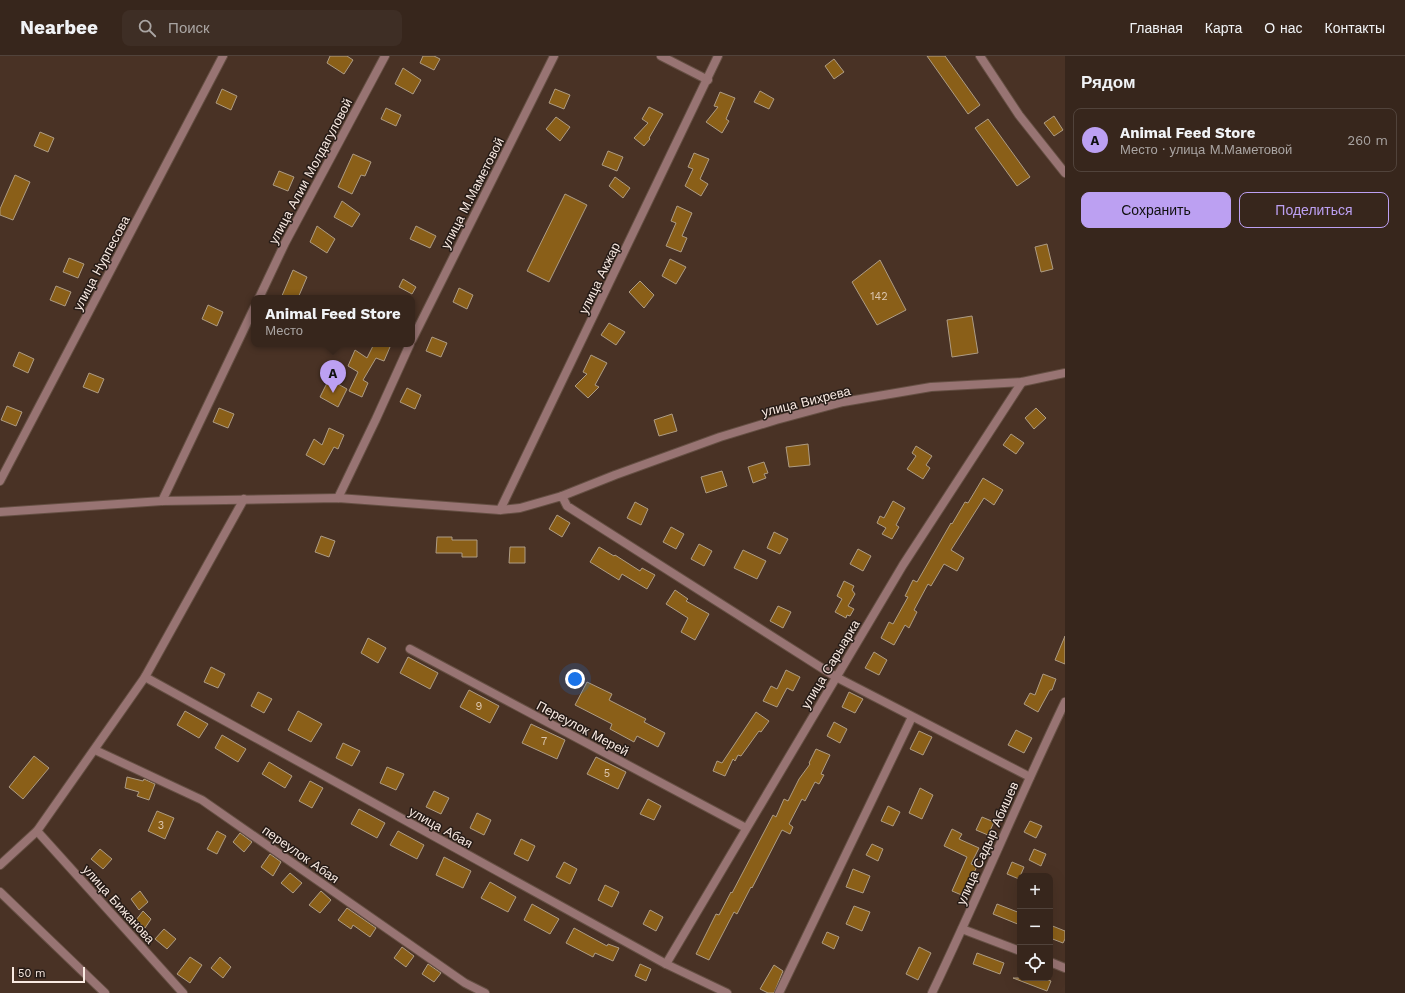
<!DOCTYPE html>
<html lang="ru">
<meta charset="utf-8">
<style>
:root{--surface:#37261c;--page:#3e2e25;--text:#f1f3f6;--muted:#aaa5a3;--line:#51433b;--accent:#bca0f2}
body{margin:0;font-family:"Work Sans",sans-serif;background:var(--page);color:var(--text)}
.controls{position:absolute;right:12px;bottom:12px;display:grid;overflow:hidden;border-radius:8px;box-shadow:0 4px 16px #0002}
.controls button{width:36px;height:36px;display:grid;place-items:center;padding:0;border:0;border-bottom:1px solid var(--line);background:var(--surface);color:var(--text);font:20px sans-serif}
.scale{position:absolute;left:12px;bottom:10px;width:73px;box-sizing:border-box;padding-left:4px;border:2px solid #f9eae2;border-top:0;font-size:11px;line-height:14px;white-space:nowrap;color:#f9eae2;-webkit-text-stroke:3px #271c17;paint-order:stroke}
.you{position:absolute;left:575px;top:623px;width:14px;height:14px;margin:-10px;border:3px solid #fff;border-radius:50%;background:#1a73e8;box-shadow:0 0 0 6px #1a73e833}
.badge{display:grid;place-items:center;width:26px;height:26px;border-radius:50%;background:var(--accent);color:#111;font-size:13px;font-weight:700}
.pin{position:absolute;translate:-50% -33px;filter:drop-shadow(0 1px 2px #0008)}
.pin::after{content:'';position:absolute;top:21px;width:14px;height:12px;background:inherit;clip-path:polygon(0 0,100% 0,50% 100%)}
.popup{position:absolute;left:251px;top:239px;width:164px;height:52px;box-sizing:border-box;display:grid;place-content:center;border-radius:8px;background:var(--surface);filter:drop-shadow(0 1px 3px #0005);font-size:13px;white-space:nowrap;color:var(--muted)}
.popup b{font-size:15px;color:var(--text)}
.popup::after{content:'';position:absolute;left:50%;top:100%;margin-left:-8px;border:8px solid transparent;border-top-color:var(--surface)}
.list{margin:0;padding:0;list-style:none}
h2{display:flex;justify-content:space-between;align-items:center;height:52px;margin:0;padding:0 16px;font-size:17px}
h2 small{font-size:13px;font-weight:400;color:var(--muted)}
.list li{display:grid;grid-template-columns:26px 1fr auto;gap:12px;align-items:center;box-sizing:border-box;height:64px;margin:0 8px 8px;padding:0 8px;border:1px solid var(--line);border-radius:8px}
.list b{display:block;font-size:15px;white-space:nowrap}
.list p{margin:0;font-size:13px;white-space:nowrap;color:var(--muted)}
.list em{font-size:13px;font-style:normal;color:var(--muted)}
.actions{display:flex;gap:8px;padding:12px 16px}
.actions a{flex:1;padding:9px 0;border:1px solid var(--accent);border-radius:8px;text-align:center;font-size:14px;color:var(--accent)}
.actions .main{background:var(--accent);color:#111}
.icon{flex:none;width:22px;height:22px;fill:none;stroke:currentColor;stroke-width:2;stroke-linecap:round;stroke-linejoin:round}
.map{position:relative;flex:none;width:1065px;height:937px;overflow:hidden}
header{display:flex;align-items:center;gap:24px;box-sizing:border-box;height:56px;padding:0 20px;background:var(--surface);border-bottom:1px solid var(--line)}
header strong{font-size:19px}
nav{display:flex;gap:22px;margin-inline-start:auto;font-size:14px}
.search{width:280px;height:36px;background:var(--page);display:flex;align-items:center;gap:10px;box-sizing:border-box;padding:0 14px;border-radius:8px;color:var(--muted);font-size:15px}
main{display:flex}
aside{flex:1;background:var(--surface)}
.map>svg:first-child{display:block}
.building{fill:#8a5f18;stroke:#ae9c84}
.lines{fill:none;stroke-linecap:round;stroke-linejoin:round}
.minor-casing{stroke:#654f43;stroke-width:10}
.minor{stroke:#987473;stroke-width:8}
.labels{text-anchor:middle;stroke-width:3;stroke-linejoin:round;paint-order:stroke}
.number-label{font-size:11px;fill:#ddc7b0}
.street-label{font-size:13px;fill:#f9eae2;stroke:#271c17}
</style>
<header>
<strong>Nearbee</strong>
<div class="search"><svg class="icon" aria-label="search" viewBox="0 0 24 24"><circle cx="10" cy="10" r="6"/><path d="M15 15l6 6"/></svg>Поиск</div>
<nav><a>Главная</a><a>Карта</a><a>О нас</a><a>Контакты</a></nav>
</header>
<main>
<div class="map">
<svg width="1065" height="937" viewBox="0 0 1065 937">
<rect width="100%" height="100%" fill="#493225"/>
<g class="building">
<polygon points="330,0 347,0 353,4 344,18 327,7"/>
<polygon points="423,0 434,0 440,3 434,14 420,7"/>
<polygon points="927,0 945,0 980,49 968,58"/>
<polygon points="834,3 844,16 834,23 825,10"/>
<polygon points="403,12 421,24 413,38 395,28"/>
<polygon points="222,33 237,40 231,54 216,47"/>
<polygon points="555,33 570,39 564,53 549,47"/>
<polygon points="760,35 774,43 769,53 754,46"/>
<polygon points="720,36 735,42 726,63 729,65 722,77 706,66 718,51 714,50"/>
<polygon points="649,51 663,58 649,82 650,83 644,90 634,82 648,67 642,63"/>
<polygon points="386,52 401,59 396,70 381,63"/>
<polygon points="1054,60 1063,74 1054,80 1044,67"/>
<polygon points="556,61 570,71 560,85 546,73"/>
<polygon points="988,63 1030,121 1017,130 975,72"/>
<polygon points="40,76 54,82 48,96 34,90"/>
<polygon points="608,95 623,101 617,115 602,109"/>
<polygon points="694,97 709,103 700,123 708,128 701,140 685,130 693,113 688,111"/>
<polygon points="353,98 371,106 365,120 361,119 352,138 338,131"/>
<polygon points="279,115 294,121 288,135 273,129"/>
<polygon points="15,119 30,126 13,164 0,159 0,153"/>
<polygon points="615,121 630,132 623,142 609,130"/>
<polygon points="565,138 587,149 549,226 527,215"/>
<polygon points="342,145 360,158 352,171 334,161"/>
<polygon points="677,150 692,157 682,180 687,182 681,196 666,190 676,167 671,165"/>
<polygon points="317,170 335,183 327,197 310,186"/>
<polygon points="416,170 436,180 430,192 410,183"/>
<polygon points="1047,188 1053,213 1041,216 1035,191"/>
<polygon points="69,202 84,208 78,222 63,216"/>
<polygon points="670,203 686,211 676,228 662,220"/>
<polygon points="880,204 906,254 877,269 852,226"/>
<polygon points="293,214 307,221 298,242 281,242"/>
<polygon points="403,223 416,231 412,238 399,231"/>
<polygon points="640,225 654,239 644,252 629,236"/>
<polygon points="56,230 71,236 65,250 50,244"/>
<polygon points="459,232 473,239 467,253 453,246"/>
<polygon points="208,249 223,256 217,270 202,263"/>
<polygon points="972,260 978,297 952,301 947,264"/>
<polygon points="609,267 625,276 616,289 601,279"/>
<polygon points="432,281 447,287 441,301 426,295"/>
<polygon points="374,288 383,288 390,291 384,305 376,302 363,324 368,327 362,341 349,335 358,316 348,310 355,294 367,302"/>
<polygon points="19,296 34,303 28,317 13,310"/>
<polygon points="591,299 607,307 595,329 599,331 588,342 575,330 587,318 583,316"/>
<polygon points="89,317 104,323 98,337 83,331"/>
<polygon points="329,323 347,333 338,351 320,341"/>
<polygon points="407,332 421,339 415,353 400,346"/>
<polygon points="7,350 22,356 16,370 1,364"/>
<polygon points="219,352 234,358 228,372 213,366"/>
<polygon points="1036,352 1046,362 1034,373 1025,362"/>
<polygon points="672,358 677,375 659,380 654,364"/>
<polygon points="329,372 344,379 338,393 334,391 324,409 306,399 314,383 322,389"/>
<polygon points="1011,378 1024,387 1016,398 1003,389"/>
<polygon points="808,388 810,409 789,411 786,391"/>
<polygon points="916,390 932,400 926,409 930,412 923,423 907,413 916,400 912,397"/>
<polygon points="764,406 768,417 764,418 766,422 753,427 748,411"/>
<polygon points="722,415 727,430 706,437 701,421"/>
<polygon points="983,422 1003,434 994,449 984,442 951,494 964,502 957,515 944,508 931,530 928,528 914,554 917,556 909,572 905,569 894,589 881,582 889,566 893,568 908,541 905,540 913,524 917,526 951,467 952,468 965,446 968,447"/>
<polygon points="893,445 905,452 896,469 899,471 892,483 882,478 886,472 877,467 880,460 884,462"/>
<polygon points="635,446 648,453 641,469 627,462"/>
<polygon points="557,459 570,467 562,481 549,473"/>
<polygon points="671,471 684,478 676,493 663,486"/>
<polygon points="774,476 788,483 780,498 767,492"/>
<polygon points="321,480 335,485 329,501 315,496"/>
<polygon points="437,481 452,481 452,484 477,484 477,501 462,501 462,497 436,497"/>
<polygon points="699,488 712,495 704,510 691,503"/>
<polygon points="510,491 525,491 525,507 509,507"/>
<polygon points="599,491 614,500 615,499 640,515 642,512 655,519 647,533 622,518 619,524 590,506"/>
<polygon points="858,493 871,500 863,515 850,508"/>
<polygon points="743,494 766,505 757,523 734,512"/>
<polygon points="844,525 854,530 852,534 855,538 848,550 854,553 850,560 847,559 846,562 835,556 842,543 837,540"/>
<polygon points="675,534 688,543 686,545 709,558 695,584 681,576 688,562 666,548"/>
<polygon points="778,550 791,556 783,572 770,565"/>
<polygon points="1065,580 1065,608 1055,604"/>
<polygon points="368,582 386,592 378,607 361,597"/>
<polygon points="874,596 887,604 879,619 865,612"/>
<polygon points="408,601 438,617 430,633 400,617"/>
<polygon points="211,611 225,618 218,632 204,626"/>
<polygon points="786,614 800,621 793,635 787,632 777,651 763,645 771,630 777,633"/>
<polygon points="1043,618 1056,623 1052,634 1050,634 1038,656 1024,648 1030,637 1035,639"/>
<polygon points="587,626 612,638 609,644 646,663 644,666 665,677 658,691 637,680 634,686 610,673 612,668 575,649"/>
<polygon points="469,634 499,650 490,667 460,651"/>
<polygon points="258,636 272,643 264,657 251,650"/>
<polygon points="849,636 863,643 855,657 842,651"/>
<polygon points="185,655 208,668 199,682 177,669"/>
<polygon points="298,655 322,668 311,686 288,674"/>
<polygon points="756,656 769,665 761,676 759,675 741,700 738,699 735,705 733,703 725,720 713,715 717,705 722,707"/>
<polygon points="834,666 847,673 840,687 827,680"/>
<polygon points="531,668 565,684 557,703 522,687"/>
<polygon points="1016,674 1032,682 1024,697 1008,689"/>
<polygon points="919,675 932,681 923,699 910,693"/>
<polygon points="222,679 246,693 238,706 215,692"/>
<polygon points="343,687 360,695 352,710 336,702"/>
<polygon points="816,693 830,699 821,718 824,719 819,728 815,726 805,745 802,743 789,768 793,771 790,778 782,774 752,832 751,831 737,858 734,856 709,904 696,898 716,858 719,859 731,836 732,837 773,759 776,761 784,743 788,745 799,723 810,708 809,707"/>
<polygon points="34,700 49,712 23,743 9,731"/>
<polygon points="596,701 626,716 618,733 587,718"/>
<polygon points="269,706 292,720 285,732 262,718"/>
<polygon points="387,711 404,718 396,734 380,727"/>
<polygon points="127,721 143,725 144,723 155,728 149,744 137,740 139,736 125,732"/>
<polygon points="310,725 323,732 312,752 299,745"/>
<polygon points="920,732 933,739 922,763 909,757"/>
<polygon points="434,735 449,742 441,758 426,751"/>
<polygon points="648,743 661,750 654,764 640,758"/>
<polygon points="888,750 900,756 893,770 881,765"/>
<polygon points="359,753 385,767 377,782 351,768"/>
<polygon points="157,755 174,762 165,783 148,775"/>
<polygon points="477,757 491,764 484,779 470,772"/>
<polygon points="982,761 994,766 988,779 976,774"/>
<polygon points="1030,765 1042,770 1036,782 1024,776"/>
<polygon points="952,773 962,778 959,783 979,792 971,808 977,810 964,840 952,835 967,801 944,790"/>
<polygon points="217,775 226,780 217,798 207,793"/>
<polygon points="398,775 424,789 417,803 390,789"/>
<polygon points="240,777 252,786 244,796 233,786"/>
<polygon points="521,783 535,790 528,805 514,798"/>
<polygon points="872,788 883,793 878,805 866,799"/>
<polygon points="100,793 112,803 103,813 91,803"/>
<polygon points="1034,793 1046,798 1041,810 1029,804"/>
<polygon points="270,798 281,806 273,820 261,811"/>
<polygon points="444,801 471,815 463,832 436,819"/>
<polygon points="564,806 577,813 570,828 556,821"/>
<polygon points="1012,806 1024,811 1019,823 1007,818"/>
<polygon points="853,813 870,820 863,837 846,831"/>
<polygon points="290,817 302,827 293,837 281,827"/>
<polygon points="490,826 516,841 508,856 481,842"/>
<polygon points="605,829 619,836 612,851 598,844"/>
<polygon points="140,835 148,846 139,854 131,843"/>
<polygon points="321,835 331,844 320,857 309,849"/>
<polygon points="532,848 559,863 550,878 524,864"/>
<polygon points="997,848 1020,857 1020,869 993,858"/>
<polygon points="854,850 870,856 862,875 846,868"/>
<polygon points="347,852 376,872 370,881 353,869 351,873 338,864"/>
<polygon points="650,854 663,861 656,875 643,868"/>
<polygon points="143,855 151,863 145,872 136,864"/>
<polygon points="1050,869 1065,875 1065,883 1063,887 1050,882"/>
<polygon points="574,872 607,890 608,888 619,892 613,905 595,897 593,901 566,887"/>
<polygon points="164,873 176,883 167,893 155,883"/>
<polygon points="827,876 839,881 834,893 822,887"/>
<polygon points="402,891 414,900 406,911 394,902"/>
<polygon points="919,891 931,897 918,924 906,918"/>
<polygon points="977,897 1004,907 1000,918 973,908"/>
<polygon points="190,901 202,909 190,927 177,918"/>
<polygon points="220,901 231,911 223,922 211,912"/>
<polygon points="428,908 441,917 434,926 422,918"/>
<polygon points="640,908 651,913 646,925 635,920"/>
<polygon points="774,909 783,915 774,937 768,937 760,933"/>
<polygon points="1013,922 1043,922 1051,925 1047,935"/>
</g>
<g class="lines">
<g class="minor-casing">
<g id="minor">
<polyline points="661,0 708,24"/>
<polyline points="980,0 1019,59 1065,117"/>
<polyline points="259,242 285,187 385,0"/>
<polyline points="412,284 554,0"/>
<polyline points="0,425 223,0"/>
<polyline points="562,440 615,419 720,381 776,364 843,346 931,331 1022,326 1065,317"/>
<polyline points="338,442 376,363 410,288"/>
<polyline points="162,445 254,252"/>
<polyline points="500,454 718,0"/>
<polyline points="0,456 162,445 338,442 500,454 520,452 562,440 567,450 836,621 1030,721"/>
<polyline points="410,593 746,772"/>
<polyline points="145,621 666,908 727,937"/>
<polyline points="95,694 202,744 465,927 485,937"/>
<polyline points="37,775 183,937"/>
<polyline points="0,809 37,775 145,621 244,443"/>
<polyline points="0,836 105,937"/>
<polyline points="962,873 1020,895"/>
<polyline points="1050,906 1065,912"/>
<polyline points="666,908 903,509 1022,326"/>
<polyline points="779,937 912,661"/>
<path d="M932 937C978 841 1019 742 1065 646"/>
</g>
</g>
<use href="#minor" class="minor"/>
</g>
<g class="labels">
<g class="number-label">
<text x="879" y="244">142</text>
<text x="479" y="654">9</text>
<text x="544" y="689">7</text>
<text x="607" y="721">5</text>
<text x="161" y="773">3</text>
</g>
<g class="street-label">
<text transform="translate(310 115) rotate(-62)" y="5">улица Алии Молдагуловой</text>
<text transform="translate(472 137) rotate(-63)" y="5">улица М.Маметовой</text>
<text transform="translate(101 207) rotate(-62)" y="5">улица Нурпесова</text>
<text transform="translate(599 222) rotate(-64)" y="5">улица Акжар</text>
<text transform="translate(806 345) rotate(-14)" y="5">улица Вихрева</text>
<text transform="translate(830 608) rotate(-59)" y="5">улица Сарыарка</text>
<text transform="translate(583 672) rotate(28)" y="5">Переулок Мерей</text>
<text transform="translate(441 771) rotate(29)" y="5">улица Абая</text>
<text transform="translate(987 787) rotate(-66)" y="5">улица Садыр Абишев</text>
<text transform="translate(301 798) rotate(35)" y="5">переулок Абая</text>
<text transform="translate(119 848) rotate(48)" y="5">улица Бижанова</text>
</g>
</g>
</svg>
<div class="controls">
<button>+</button>
<button>−</button>
<button><svg class="icon" aria-label="locate" viewBox="0 0 24 24"><circle cx="12" cy="12" r="6"/><path d="M12 2v4M12 18v4M2 12h4M18 12h4"/></svg></button>
</div>
<div class="scale">50 m</div>
<div class="you"></div>
<div class="pin badge" style="left:333px;top:337px">A</div>
<div class="popup"><b>Animal Feed Store</b>Место</div>
</div>
<aside>
<h2>Рядом<small></small></h2>
<ul class="list">
<li><span class="badge">A</span><div><b>Animal Feed Store</b><p>Место · улица М.Маметовой</p></div><em>260 m</em></li>
</ul>
<div class="actions"><a class="main">Сохранить</a><a>Поделиться</a></div>
</aside>
</main>
